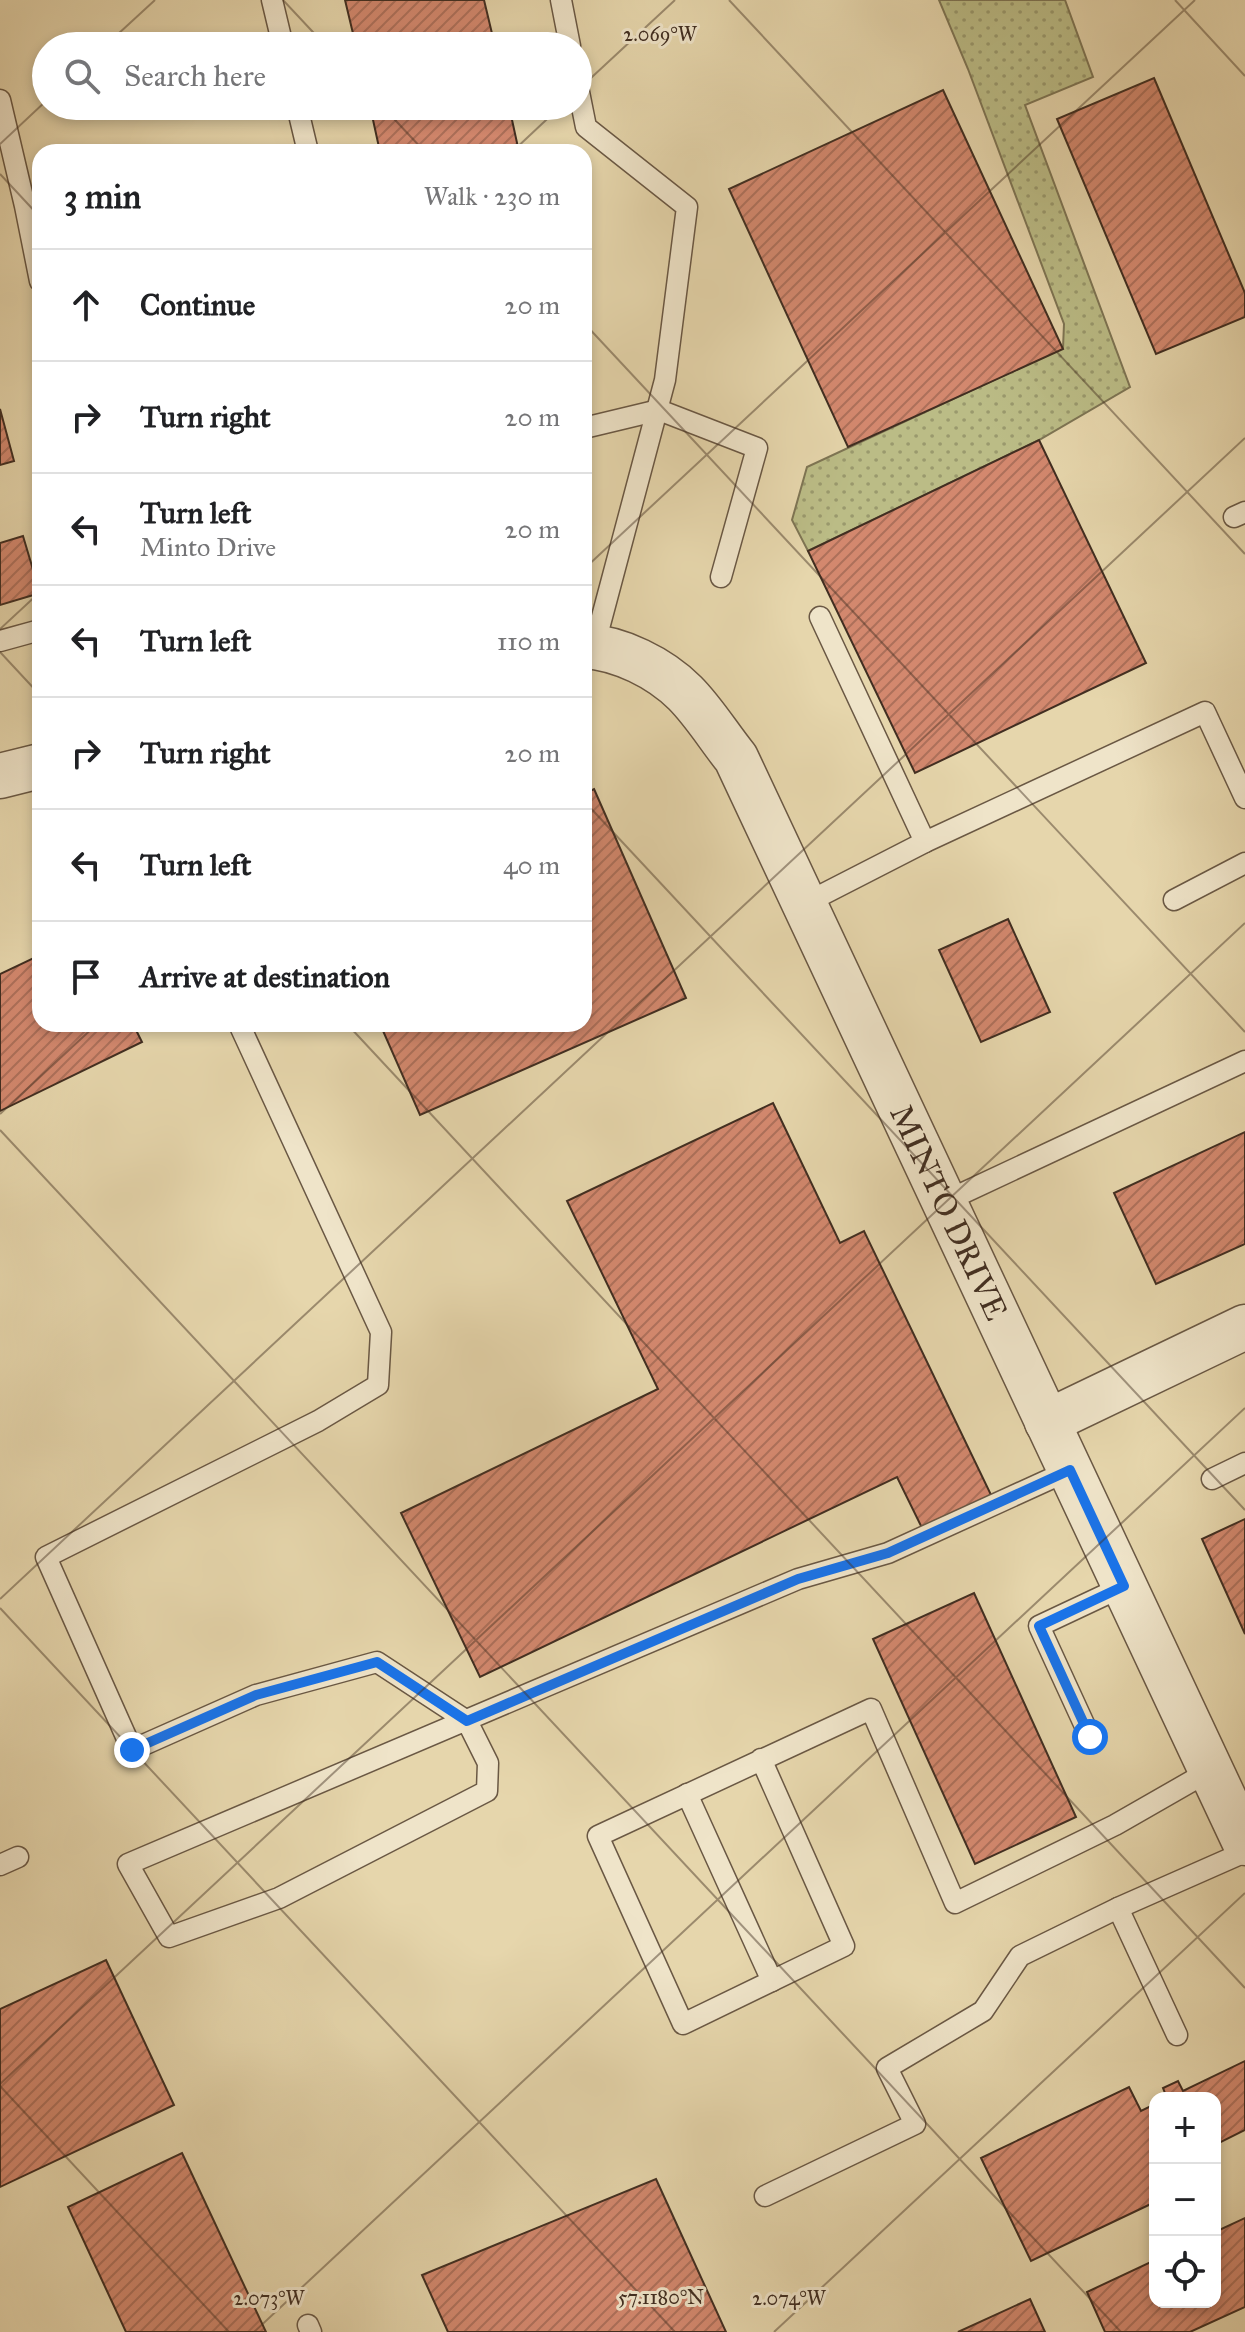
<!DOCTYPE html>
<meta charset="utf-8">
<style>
:root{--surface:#fff;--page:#f2f2f2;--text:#202124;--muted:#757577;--line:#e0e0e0}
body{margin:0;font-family:"IM FELL Great Primer",serif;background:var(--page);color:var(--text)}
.controls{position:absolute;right:24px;bottom:24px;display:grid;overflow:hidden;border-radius:16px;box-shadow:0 4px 12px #0003}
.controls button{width:72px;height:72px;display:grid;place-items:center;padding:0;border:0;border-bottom:2px solid var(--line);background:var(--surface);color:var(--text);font:40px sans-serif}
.stop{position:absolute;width:24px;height:24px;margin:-18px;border:6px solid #1a73e8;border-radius:50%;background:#fff}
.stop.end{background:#1a73e8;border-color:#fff;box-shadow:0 2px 8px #0008}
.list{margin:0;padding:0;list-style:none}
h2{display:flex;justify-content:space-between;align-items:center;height:104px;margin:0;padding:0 32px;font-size:34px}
h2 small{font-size:26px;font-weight:400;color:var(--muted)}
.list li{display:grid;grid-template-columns:52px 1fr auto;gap:24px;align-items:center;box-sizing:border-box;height:112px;padding:0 32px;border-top:2px solid var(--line)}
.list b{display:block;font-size:30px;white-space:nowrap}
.list p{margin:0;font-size:26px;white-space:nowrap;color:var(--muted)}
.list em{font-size:26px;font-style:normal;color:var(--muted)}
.icon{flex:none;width:44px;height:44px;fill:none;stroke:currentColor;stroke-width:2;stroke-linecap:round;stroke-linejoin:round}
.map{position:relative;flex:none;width:1245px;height:2332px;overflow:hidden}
.search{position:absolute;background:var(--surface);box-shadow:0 4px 12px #0003;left:32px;top:32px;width:560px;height:88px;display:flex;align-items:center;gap:20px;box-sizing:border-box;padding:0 28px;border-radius:44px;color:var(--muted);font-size:30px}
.panel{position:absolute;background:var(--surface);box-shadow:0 4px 12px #0003;left:32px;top:144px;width:560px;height:888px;border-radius:24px}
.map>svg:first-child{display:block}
.grass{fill:url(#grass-dots);stroke:#7e7554;stroke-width:2}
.building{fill:url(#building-hatch);stroke:#412e21;stroke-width:2}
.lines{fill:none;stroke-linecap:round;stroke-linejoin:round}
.service-casing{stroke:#6a5844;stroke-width:23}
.tertiary-casing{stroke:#6a5844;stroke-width:47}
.service{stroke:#efe4c9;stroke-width:20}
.tertiary{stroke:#efe4c9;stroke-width:44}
.route{stroke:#1a73e8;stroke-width:10}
.ticks{fill:none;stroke:#412e21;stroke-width:2;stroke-opacity:0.45}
.labels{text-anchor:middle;stroke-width:6;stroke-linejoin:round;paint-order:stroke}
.street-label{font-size:32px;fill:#412e21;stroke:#efe4c9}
.ticks-label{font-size:20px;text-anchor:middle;fill:#412e21;stroke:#efe4c9;stroke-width:6;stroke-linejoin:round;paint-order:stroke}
</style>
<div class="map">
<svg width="1245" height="2332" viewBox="0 0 1245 2332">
<defs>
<pattern id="grass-dots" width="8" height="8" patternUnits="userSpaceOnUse" patternTransform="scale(2)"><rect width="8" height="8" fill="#bbbc86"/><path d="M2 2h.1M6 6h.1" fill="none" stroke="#9a996d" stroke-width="1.8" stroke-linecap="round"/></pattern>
<pattern id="building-hatch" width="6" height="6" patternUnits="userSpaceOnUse" patternTransform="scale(2)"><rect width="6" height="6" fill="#d3886e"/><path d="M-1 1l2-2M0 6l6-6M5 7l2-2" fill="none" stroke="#ad705a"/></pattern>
</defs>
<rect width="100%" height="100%" fill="#e6d6ac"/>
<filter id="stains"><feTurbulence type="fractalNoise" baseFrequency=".0025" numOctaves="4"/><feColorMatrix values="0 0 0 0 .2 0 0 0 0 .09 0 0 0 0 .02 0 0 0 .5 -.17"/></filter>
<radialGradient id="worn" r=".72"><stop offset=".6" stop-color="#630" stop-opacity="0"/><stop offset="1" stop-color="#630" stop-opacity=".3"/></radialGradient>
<polygon class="grass" points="939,0 1065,0 1093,77 1025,105 1130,387 1039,440 808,551 792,520 807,467 1063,348 1064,324 968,69"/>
<g class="building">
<polygon points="345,0 484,0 495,46 356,46"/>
<polygon points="1154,78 1245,293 1245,317 1156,354 1057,119"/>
<polygon points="943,90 1063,349 848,447 729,189"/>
<polygon points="370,106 509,106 519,152 380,152"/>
<polygon points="0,409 14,461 0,465"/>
<polygon points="1039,440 1146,663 915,773 808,551"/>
<polygon points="23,536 40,593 0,605 0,543"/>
<polygon points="594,789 686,998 420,1115 380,1024 584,1024 584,794"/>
<polygon points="1008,919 1050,1012 981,1042 939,950"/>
<polygon points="40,955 40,1024 133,1024 142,1042 0,1111 0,974"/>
<polygon points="773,1103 840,1243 864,1231 993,1499 924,1532 897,1477 480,1677 401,1513 658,1389 567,1201"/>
<polygon points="1245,1132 1245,1244 1156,1284 1114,1193"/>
<polygon points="1245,1519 1245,1634 1202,1539"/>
<polygon points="974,1593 1076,1817 975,1864 873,1639"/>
<polygon points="106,1960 174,2105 0,2187 0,2009"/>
<polygon points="1245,2061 1245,2130 1215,2145 1215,2098 1167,2098 1163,2088 1178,2081 1183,2091"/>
<polygon points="1129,2087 1141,2111 1155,2104 1155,2202 1031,2261 981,2158"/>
<polygon points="182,2153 266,2332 126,2332 68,2207"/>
<polygon points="656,2179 726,2332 448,2332 422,2275"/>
<polygon points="1245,2218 1245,2307 1190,2332 1105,2332 1087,2292 1155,2260 1155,2302 1215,2302 1215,2232"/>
<polygon points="1030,2299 1045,2332 958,2332"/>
</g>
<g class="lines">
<g class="service-casing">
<g id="service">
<polyline points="272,0 283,46"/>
<polyline points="561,0 570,46"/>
<polyline points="578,87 586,127 687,207 665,380 594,647"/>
<polyline points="0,100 25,206 40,281"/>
<polyline points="297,106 308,152"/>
<polyline points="584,428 659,410 757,448 721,577"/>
<polyline points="1234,517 1245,512"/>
<polyline points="820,617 925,842"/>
<polyline points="0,641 40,630"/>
<polyline points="1174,900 1245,863"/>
<polyline points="804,904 925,842 1205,712 1245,798"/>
<polyline points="239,1024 381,1332 378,1385 318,1421 46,1557 132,1750 256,1695 377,1662 467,1721 488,1763 487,1791 279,1898 169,1937 128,1864 798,1579 888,1553 1070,1470"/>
<polyline points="944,1202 1245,1061"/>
<polyline points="1212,1479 1245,1463"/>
<polyline points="1090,1737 1039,1626 1124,1586"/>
<polyline points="761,1759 844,1946 683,2024 598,1836 871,1709 955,1903 1115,1825 1211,1770"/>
<polyline points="687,1794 772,1981"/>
<polyline points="0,1865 18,1857"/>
<polyline points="1118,1908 1177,2035"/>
<polyline points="765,2196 915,2124 887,2068 983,2011 1020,1956 1118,1908 1245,1852"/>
<polyline points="308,2325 311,2332"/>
</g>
</g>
<g class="tertiary-casing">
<g id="tertiary">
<path id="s1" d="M584 646C620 648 660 668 685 693 704 712 719 737 736 758L1245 1843"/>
<polyline points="0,776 40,766"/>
<polyline points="1047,1422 1245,1327"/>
</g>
</g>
<use href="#service" class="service"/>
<use href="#tertiary" class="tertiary"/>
</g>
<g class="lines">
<polyline class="route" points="132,1750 256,1695 377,1662 467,1721 798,1579 888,1553 1070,1470 1124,1586 1039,1626 1090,1737"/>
</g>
<path class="ticks" d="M283 0 326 46M729 0 1245 554M1175 0 1245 76M105 46 155 0M578 90 675 0M382 106 425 152M0 144 46 101M512 152 561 106M0 174 40 217M584 323 1245 1032M584 569 1195 0M0 629 40 592M0 652 40 695M584 801 1245 1510M347 1024 1245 1988M0 1114 97 1024M0 1130 1121 2332M0 1599 1245 438M0 1608 675 2332M0 2084 1245 923M0 2086 229 2332M254 2332 1245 1408M774 2332 1245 1893"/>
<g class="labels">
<g class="street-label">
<text dy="11" stroke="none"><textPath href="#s1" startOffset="698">MINTO DRIVE</textPath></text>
</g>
</g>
<g class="ticks-label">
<text x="660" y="41">2.069°W</text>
<text x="661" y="2304">57.1180°N</text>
<text x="269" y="2305">2.073°W</text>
<text x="789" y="2305">2.074°W</text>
</g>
<rect width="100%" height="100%" filter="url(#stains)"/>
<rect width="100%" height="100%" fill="url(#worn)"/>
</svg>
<div class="controls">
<button>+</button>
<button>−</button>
<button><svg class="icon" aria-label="locate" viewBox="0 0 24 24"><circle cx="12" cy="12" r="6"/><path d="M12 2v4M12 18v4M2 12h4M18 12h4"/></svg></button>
</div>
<div class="stop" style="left:1090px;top:1737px"></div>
<div class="stop end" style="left:132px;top:1750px"></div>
<div class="search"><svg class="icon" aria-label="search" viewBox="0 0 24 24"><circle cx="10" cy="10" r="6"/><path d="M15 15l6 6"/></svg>Search here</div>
<section class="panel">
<h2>3 min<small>Walk · 230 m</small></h2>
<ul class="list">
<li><svg class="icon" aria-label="ahead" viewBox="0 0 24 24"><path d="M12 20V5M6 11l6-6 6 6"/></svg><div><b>Continue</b></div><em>20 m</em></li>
<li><svg class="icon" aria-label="right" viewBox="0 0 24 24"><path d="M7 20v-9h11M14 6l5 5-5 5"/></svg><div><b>Turn right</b></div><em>20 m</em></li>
<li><svg class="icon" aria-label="left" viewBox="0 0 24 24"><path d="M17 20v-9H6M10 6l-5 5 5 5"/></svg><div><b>Turn left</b><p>Minto Drive</p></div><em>20 m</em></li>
<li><svg class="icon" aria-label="left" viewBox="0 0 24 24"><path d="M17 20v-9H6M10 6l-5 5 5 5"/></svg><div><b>Turn left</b></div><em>110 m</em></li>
<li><svg class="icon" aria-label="right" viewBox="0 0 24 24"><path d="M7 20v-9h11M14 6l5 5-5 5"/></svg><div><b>Turn right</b></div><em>20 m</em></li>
<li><svg class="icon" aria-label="left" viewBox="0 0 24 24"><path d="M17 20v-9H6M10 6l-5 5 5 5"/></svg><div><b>Turn left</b></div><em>40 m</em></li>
<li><svg class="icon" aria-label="arrive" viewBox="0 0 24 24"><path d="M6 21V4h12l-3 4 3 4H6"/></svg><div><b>Arrive at destination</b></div></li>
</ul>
</section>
</div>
